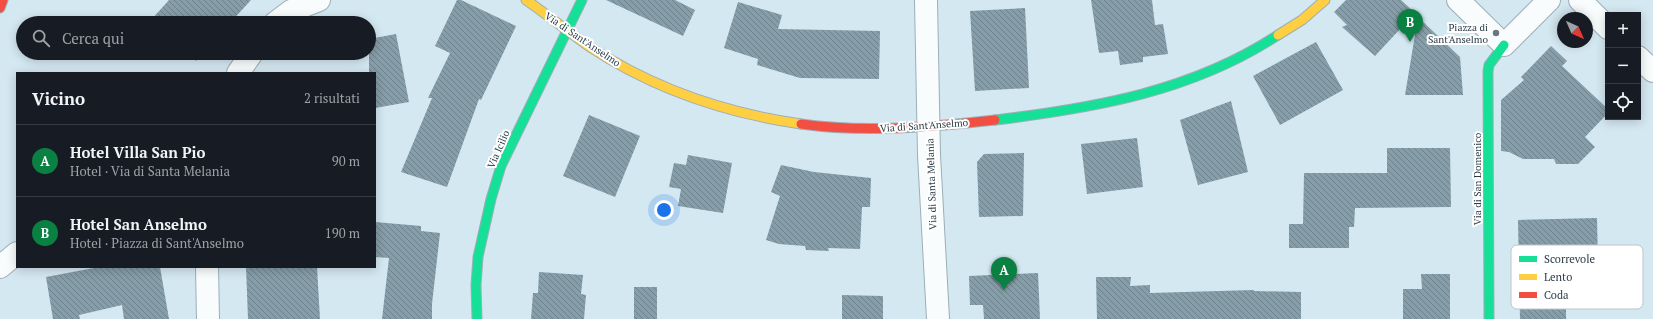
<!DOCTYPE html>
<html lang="it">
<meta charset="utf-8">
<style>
:root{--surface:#171b24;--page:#20242c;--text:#f1f3f6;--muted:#9ea1a6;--line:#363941;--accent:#0b8043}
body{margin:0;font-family:"PT Serif",serif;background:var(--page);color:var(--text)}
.controls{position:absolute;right:12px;top:12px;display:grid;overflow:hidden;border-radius:0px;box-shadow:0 2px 10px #0003}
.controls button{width:36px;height:36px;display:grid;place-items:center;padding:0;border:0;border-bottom:1px solid var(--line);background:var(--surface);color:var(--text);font:20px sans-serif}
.compass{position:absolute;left:1557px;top:12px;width:36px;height:36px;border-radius:50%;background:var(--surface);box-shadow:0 2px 10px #0003;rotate:135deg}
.you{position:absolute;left:664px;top:210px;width:14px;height:14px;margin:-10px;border:3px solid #fff;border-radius:50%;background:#1a73e8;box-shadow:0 0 0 6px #1a73e833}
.badge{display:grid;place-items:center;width:26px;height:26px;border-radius:50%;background:var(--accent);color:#fff;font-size:13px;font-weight:700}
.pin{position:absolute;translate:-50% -33px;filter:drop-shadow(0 1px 2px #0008)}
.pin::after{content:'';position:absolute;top:21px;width:14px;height:12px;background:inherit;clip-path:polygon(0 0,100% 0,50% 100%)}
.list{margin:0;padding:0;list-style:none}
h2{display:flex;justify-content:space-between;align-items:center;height:52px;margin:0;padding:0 16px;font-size:17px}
h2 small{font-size:13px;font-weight:400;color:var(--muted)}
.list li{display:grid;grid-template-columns:26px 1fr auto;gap:12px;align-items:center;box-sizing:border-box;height:72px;padding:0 16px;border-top:1px solid var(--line)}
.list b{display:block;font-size:15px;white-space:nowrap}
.list p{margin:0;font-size:13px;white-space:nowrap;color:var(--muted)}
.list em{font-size:13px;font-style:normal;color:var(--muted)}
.icon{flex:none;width:22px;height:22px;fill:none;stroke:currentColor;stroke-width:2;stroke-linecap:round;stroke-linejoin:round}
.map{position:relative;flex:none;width:1653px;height:319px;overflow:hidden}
.search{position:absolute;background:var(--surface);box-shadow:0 2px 10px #0003;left:16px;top:16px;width:360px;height:44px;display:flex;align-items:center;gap:10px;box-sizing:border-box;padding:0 14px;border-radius:22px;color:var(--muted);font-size:15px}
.panel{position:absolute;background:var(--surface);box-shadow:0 2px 10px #0003;left:16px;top:72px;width:360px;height:196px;border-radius:0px}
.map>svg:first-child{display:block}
.building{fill:url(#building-back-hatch)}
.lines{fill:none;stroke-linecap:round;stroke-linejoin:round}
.street-casing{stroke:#9daeb7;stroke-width:24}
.fast-casing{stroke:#9daeb7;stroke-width:11}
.slow-casing{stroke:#9daeb7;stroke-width:11}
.jam-casing{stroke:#9daeb7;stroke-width:11}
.street{stroke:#f9fcfd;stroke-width:22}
.fast{stroke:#16e098;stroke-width:9}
.slow{stroke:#ffcf43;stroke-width:9}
.jam{stroke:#f24e42;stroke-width:9}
.poi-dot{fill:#667882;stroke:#fff;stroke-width:1.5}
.labels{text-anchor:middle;stroke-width:4;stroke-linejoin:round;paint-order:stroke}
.poi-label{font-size:10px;fill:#2a3c46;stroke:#fff;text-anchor:end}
.street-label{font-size:10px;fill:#2a3c46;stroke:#fff}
.key{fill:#fff;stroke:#bfc4c8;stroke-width:1}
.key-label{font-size:11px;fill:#2a3c46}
</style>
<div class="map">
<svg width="1653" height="319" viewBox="0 0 1653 319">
<defs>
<pattern id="building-back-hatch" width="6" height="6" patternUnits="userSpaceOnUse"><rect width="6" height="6" fill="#869ea9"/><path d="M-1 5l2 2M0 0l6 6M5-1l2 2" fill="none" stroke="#6e828b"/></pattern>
</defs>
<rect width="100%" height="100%" fill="#d4e8f2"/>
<g class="building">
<polygon points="169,0 251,0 230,23 155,23 151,20"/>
<polygon points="457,0 461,0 516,26 481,100 479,99 447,187 401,172 432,98 428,98 450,53 435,46"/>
<polygon points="606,0 675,0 695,10 683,36"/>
<polygon points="1091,0 1152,0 1155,25 1163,24 1168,54 1143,57 1143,62 1120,65 1118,51 1099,53"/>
<polygon points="1346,0 1401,0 1415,13 1375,56 1342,27 1347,25 1334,12"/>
<polygon points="738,2 782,15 778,29 880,31 879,79 800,78 757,65 758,59 724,48"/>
<polygon points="1025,8 1029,88 975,91 970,11"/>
<polygon points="1418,17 1460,57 1463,95 1405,95"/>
<polygon points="396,34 409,102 375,108 375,73 369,73 369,39"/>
<polygon points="1316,42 1343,90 1280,125 1253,76"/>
<polygon points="1551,46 1567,61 1562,66 1608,109 1608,113 1585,137 1595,147 1578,164 1556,164 1554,159 1523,159 1509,152 1501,151 1501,100 1524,80 1521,77"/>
<polygon points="188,53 203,53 196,61"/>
<polygon points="1231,101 1248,172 1198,185 1180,120"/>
<polygon points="589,115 640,136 615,197 563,176"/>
<polygon points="1137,138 1143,187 1087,194 1081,144"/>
<polygon points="1387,148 1450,148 1451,207 1355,208 1354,227 1349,227 1349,248 1289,248 1289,224 1303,224 1304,173 1387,173"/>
<polygon points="1024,153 1023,216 979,217 977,162 984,154"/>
<polygon points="688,155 732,163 723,213 678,206 681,189 669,187 674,163 686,165"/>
<polygon points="781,165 814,172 871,178 870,207 862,207 860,249 828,248 829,251 806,250 805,246 779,244 766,240 780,196 771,192"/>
<polygon points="1597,218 1598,263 1566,264 1566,319 1520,319 1518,220"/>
<polygon points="375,222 421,226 421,231 440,233 432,304 432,319 382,319 389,258 375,257"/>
<polygon points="99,267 160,267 169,319 124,319 122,305 79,315 80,319 53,319 46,277"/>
<polygon points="246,267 317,267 320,319 248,319"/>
<polygon points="539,272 583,275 581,294 586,295 584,319 531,319 533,293 538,293"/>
<polygon points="1038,273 1040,319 984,319 983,305 970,305 969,276"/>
<polygon points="1421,274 1450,274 1450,319 1403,319 1403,289 1422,289"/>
<polygon points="1096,277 1131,277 1130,286 1150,285 1150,293 1254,290 1254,291 1301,292 1301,319 1097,319"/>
<rect x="634" y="287" width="23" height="32"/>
<polygon points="842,295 883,296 883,319 842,319"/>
</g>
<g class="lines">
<g class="street-casing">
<g id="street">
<polyline points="926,0 929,155 938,319"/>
<polyline points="1458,0 1504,45 1549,0"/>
<polyline points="1580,0 1608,28"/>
<polyline points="275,23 291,11 319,0"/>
<polyline points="1638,57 1653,71"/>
<polyline points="238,73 252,53"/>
<polyline points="0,267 17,253"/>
<polyline points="207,267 208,319"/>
</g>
</g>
<g class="fast-casing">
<g id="fast">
<path d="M995 120C1095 108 1193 91 1278 35"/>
<polyline points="477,319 476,285 478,257 491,199 501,166 582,0"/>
<polyline points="1489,319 1488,71 1489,65 1504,45"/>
</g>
</g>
<g class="slow-casing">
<g id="slow">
<path d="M526 0C548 15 568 32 590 47 654 89 725 113 801 124"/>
<polyline points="1278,35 1302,20 1325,0"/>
</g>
</g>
<g class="jam-casing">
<g id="jam">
<polyline points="0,8 3,0"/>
<path d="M801 124C865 133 932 127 995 120"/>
</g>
</g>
<use href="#street" class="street"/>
<use href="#fast" class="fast"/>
<use href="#slow" class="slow"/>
<use href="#jam" class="jam"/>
</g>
<circle class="poi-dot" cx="1496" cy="33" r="4"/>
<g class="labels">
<g class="poi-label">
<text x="1488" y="31">Piazza di<tspan x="1488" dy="12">Sant'Anselmo</tspan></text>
</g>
<g class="street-label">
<text transform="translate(583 39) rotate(34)" y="4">Via di Sant'Anselmo</text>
<text transform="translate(924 125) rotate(-4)" y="4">Via di Sant'Anselmo</text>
<text transform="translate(498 149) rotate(-66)" y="4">Via Icilio</text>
<text transform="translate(1477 179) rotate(-90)" y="4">Via di San Domenico</text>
<text transform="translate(931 184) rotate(-92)" y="4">Via di Santa Melania</text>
</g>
</g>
<rect x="1511" y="245" width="132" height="64" rx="6" class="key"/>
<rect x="1519" y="256" width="18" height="6" fill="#16e098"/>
<rect x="1519" y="274" width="18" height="6" fill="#ffcf43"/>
<rect x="1519" y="292" width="18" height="6" fill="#f24e42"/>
<g class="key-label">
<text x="1544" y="263">Scorrevole</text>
<text x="1544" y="281">Lento</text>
<text x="1544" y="299">Coda</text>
</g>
</svg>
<div class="controls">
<button>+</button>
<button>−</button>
<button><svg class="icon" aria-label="locate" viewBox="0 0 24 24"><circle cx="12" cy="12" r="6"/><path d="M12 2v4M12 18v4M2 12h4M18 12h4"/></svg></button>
</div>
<svg class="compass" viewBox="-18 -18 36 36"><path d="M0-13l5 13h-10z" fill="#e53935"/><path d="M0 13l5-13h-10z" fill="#9ea1a6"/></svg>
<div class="you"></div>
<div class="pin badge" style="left:1004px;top:290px">A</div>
<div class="pin badge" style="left:1410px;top:42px">B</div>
<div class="search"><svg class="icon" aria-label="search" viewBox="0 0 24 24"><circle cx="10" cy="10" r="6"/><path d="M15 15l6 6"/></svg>Cerca qui</div>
<section class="panel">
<h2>Vicino<small>2 risultati</small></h2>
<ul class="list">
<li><span class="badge">A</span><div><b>Hotel Villa San Pio</b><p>Hotel · Via di Santa Melania</p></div><em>90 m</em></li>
<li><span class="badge">B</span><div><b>Hotel San Anselmo</b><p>Hotel · Piazza di Sant'Anselmo</p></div><em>190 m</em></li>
</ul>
</section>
</div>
